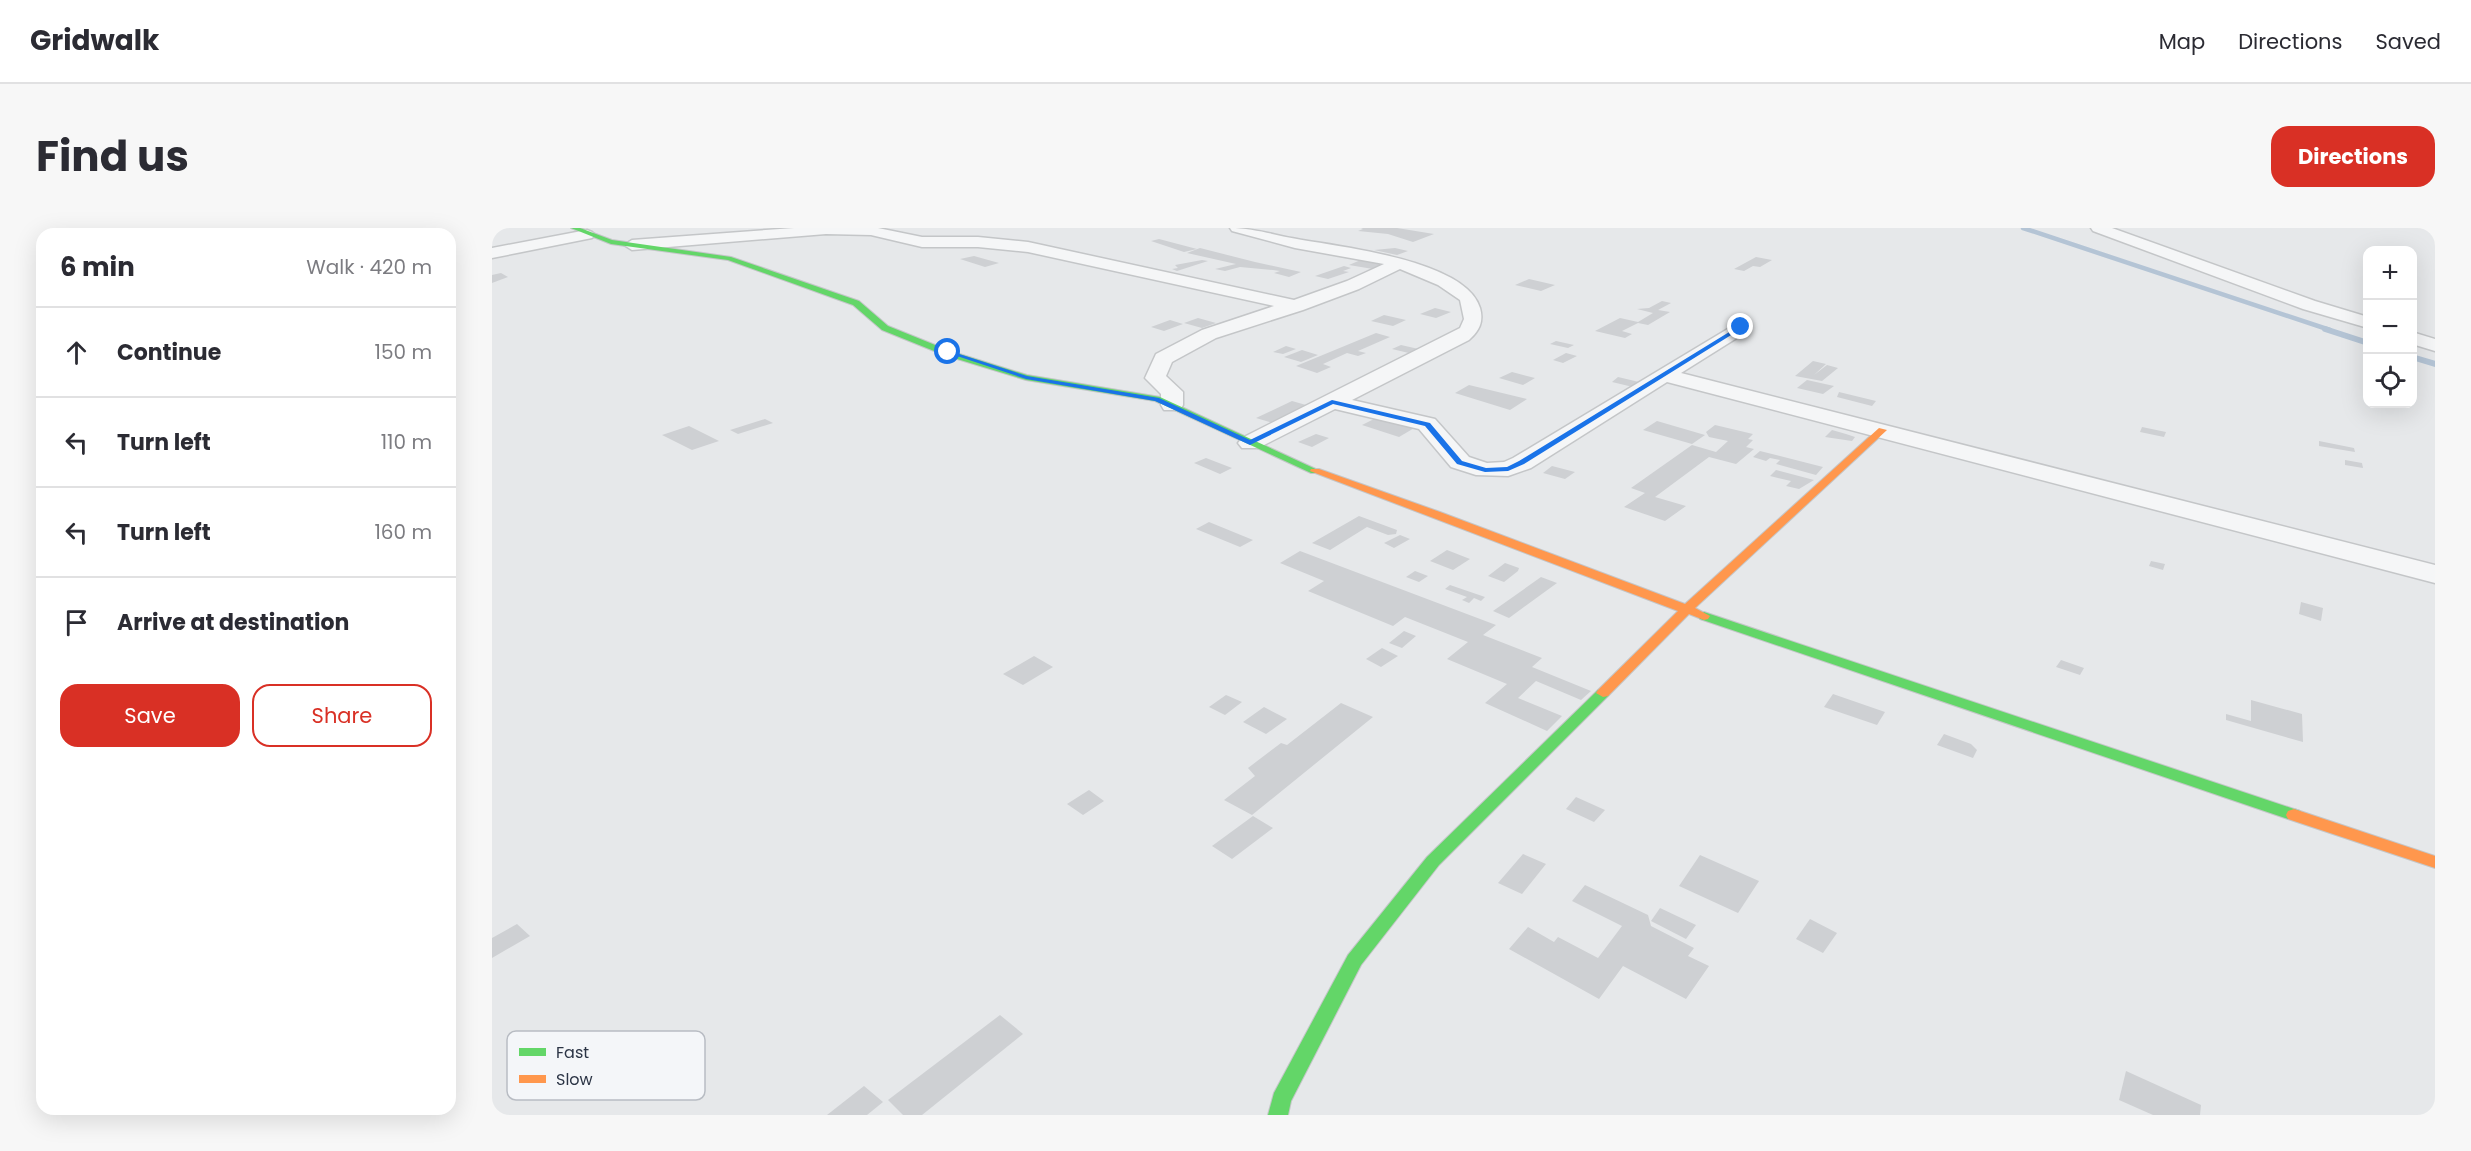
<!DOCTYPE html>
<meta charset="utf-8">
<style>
:root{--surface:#fff;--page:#f7f7f7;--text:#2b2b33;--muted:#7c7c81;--line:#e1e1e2;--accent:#d93025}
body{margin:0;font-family:Poppins,sans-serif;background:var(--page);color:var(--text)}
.controls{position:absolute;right:18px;top:18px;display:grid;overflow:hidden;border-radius:12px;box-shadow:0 6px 24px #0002}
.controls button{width:54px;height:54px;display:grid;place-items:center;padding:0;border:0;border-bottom:2px solid var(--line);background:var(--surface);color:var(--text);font:30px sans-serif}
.stop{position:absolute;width:18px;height:18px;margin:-14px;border:4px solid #1a73e8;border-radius:50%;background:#fff}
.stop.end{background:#1a73e8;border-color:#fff;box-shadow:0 2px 6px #0008}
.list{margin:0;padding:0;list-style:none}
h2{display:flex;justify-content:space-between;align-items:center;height:78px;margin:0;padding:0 24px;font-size:26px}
h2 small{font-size:20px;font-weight:400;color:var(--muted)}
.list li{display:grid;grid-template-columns:39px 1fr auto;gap:18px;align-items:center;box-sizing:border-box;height:90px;padding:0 24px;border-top:2px solid var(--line)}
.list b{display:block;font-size:22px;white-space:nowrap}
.list em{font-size:20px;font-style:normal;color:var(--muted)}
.actions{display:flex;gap:12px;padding:18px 24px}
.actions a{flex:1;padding:14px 0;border:2px solid var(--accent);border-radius:18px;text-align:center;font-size:21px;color:var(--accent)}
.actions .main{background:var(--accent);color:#fff}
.icon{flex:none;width:33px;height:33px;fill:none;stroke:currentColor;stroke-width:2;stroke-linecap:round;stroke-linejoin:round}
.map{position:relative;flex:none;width:1943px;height:887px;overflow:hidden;border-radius:18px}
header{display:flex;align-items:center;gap:36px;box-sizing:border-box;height:84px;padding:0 30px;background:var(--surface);border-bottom:2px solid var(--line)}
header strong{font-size:28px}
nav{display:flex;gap:33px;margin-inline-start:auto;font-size:21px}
.intro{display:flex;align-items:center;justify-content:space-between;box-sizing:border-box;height:144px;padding:0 36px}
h1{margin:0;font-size:42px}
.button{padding:15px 27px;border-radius:18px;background:var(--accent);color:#fff;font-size:21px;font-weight:700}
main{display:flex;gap:36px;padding:0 36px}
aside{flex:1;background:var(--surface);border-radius:18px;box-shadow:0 6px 24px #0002}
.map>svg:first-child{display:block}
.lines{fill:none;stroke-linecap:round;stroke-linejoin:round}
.stream-far1{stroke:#b4c4d5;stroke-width:4.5}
.stream{stroke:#b4c4d5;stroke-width:6}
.building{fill:#ced0d3}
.street-casing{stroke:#c4c6c8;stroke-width:3}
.fast-casing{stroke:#c4c6c8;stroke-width:2}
.slow-casing{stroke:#c4c6c8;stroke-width:2}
.street{fill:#f5f6f7;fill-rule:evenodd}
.fast{fill:#63d668;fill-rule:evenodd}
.slow{fill:#ff974d;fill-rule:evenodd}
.route{fill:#1a73e8}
.key{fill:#f4f6f9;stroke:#b8bcc3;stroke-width:1.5}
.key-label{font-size:16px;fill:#2b3445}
</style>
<header>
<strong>Gridwalk</strong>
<nav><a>Map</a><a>Directions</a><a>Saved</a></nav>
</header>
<div class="intro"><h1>Find us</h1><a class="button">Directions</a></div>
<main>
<aside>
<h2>6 min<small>Walk · 420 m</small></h2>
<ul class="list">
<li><svg class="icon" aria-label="ahead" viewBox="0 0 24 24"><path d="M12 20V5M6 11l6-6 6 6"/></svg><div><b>Continue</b></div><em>150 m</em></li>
<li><svg class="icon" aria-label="left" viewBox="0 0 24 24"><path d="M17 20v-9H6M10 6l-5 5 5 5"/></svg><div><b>Turn left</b></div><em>110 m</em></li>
<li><svg class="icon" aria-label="left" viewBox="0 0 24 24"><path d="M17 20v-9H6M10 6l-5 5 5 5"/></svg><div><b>Turn left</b></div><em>160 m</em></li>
<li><svg class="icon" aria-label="arrive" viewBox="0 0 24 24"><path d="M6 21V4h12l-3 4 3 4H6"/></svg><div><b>Arrive at destination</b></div></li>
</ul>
<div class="actions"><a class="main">Save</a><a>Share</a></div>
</aside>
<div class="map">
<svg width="1943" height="887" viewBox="0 0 1943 887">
<rect width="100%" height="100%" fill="#e6e8ea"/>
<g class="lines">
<polyline class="stream-far1" points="1531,0 1838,102"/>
<g class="stream">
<polyline points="1833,101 1876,115"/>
<polyline points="1920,129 1943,136"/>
</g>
</g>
<g class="building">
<polygon points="869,0 905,0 942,6 921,14 896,6 866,3 871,1"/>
<polygon points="667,11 705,21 692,24 659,13"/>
<polygon points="708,20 763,34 809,44 797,49 782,45 788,43 781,42 748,39 733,43 723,41 744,36 695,25"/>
<polygon points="903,20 916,23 905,27 882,22"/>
<polygon points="482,28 507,35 493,39 468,31"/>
<polygon points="1264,29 1280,32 1268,39 1261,38 1252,43 1242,41"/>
<polygon points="871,31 902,38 884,45 876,43 881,41 857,37"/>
<polygon points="710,32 716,33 685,43 680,41 686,40 683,37"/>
<polygon points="852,38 859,40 851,43 857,44 836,51 823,48"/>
<polygon points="9,45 16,49 0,55 0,47"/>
<polygon points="1037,51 1063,57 1049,63 1023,57"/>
<polygon points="1170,73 1179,75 1166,82 1178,84 1156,97 1146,95 1130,103 1140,106 1133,110 1103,103 1128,90 1146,94 1161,85 1145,81 1157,80"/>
<polygon points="943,80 959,84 944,90 928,86"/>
<polygon points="892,87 914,92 901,98 879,93"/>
<polygon points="706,90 724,95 710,100 692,95"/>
<polygon points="678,92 691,96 672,103 659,99"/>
<polygon points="884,105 898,109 866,123 874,125 866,128 855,125 831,136 839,139 825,145 804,138"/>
<polygon points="1064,113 1082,117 1076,120 1058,116"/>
<polygon points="909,117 931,122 921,126 900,121"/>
<polygon points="794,118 804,121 791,126 781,124"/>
<polygon points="810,122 826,127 809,134 792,129"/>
<polygon points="1074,125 1085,128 1071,135 1061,132"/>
<polygon points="1321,133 1334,136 1322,147 1335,137 1346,140 1330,153 1303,148"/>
<polygon points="1020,144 1043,150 1031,157 1007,150"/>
<polygon points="1126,149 1147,154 1141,159 1120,154"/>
<polygon points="1315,152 1342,158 1331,166 1305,160"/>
<polygon points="977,157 1035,171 1018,182 963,165"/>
<polygon points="1347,164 1384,173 1380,178 1345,169"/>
<polygon points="800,173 821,179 784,196 764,190"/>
<polygon points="888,188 924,199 907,209 870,197"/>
<polygon points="273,191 281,195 246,206 238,202"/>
<polygon points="1165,193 1213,207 1200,216 1151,202"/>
<polygon points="1223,197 1261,206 1256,211 1261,212 1254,219 1262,221 1244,236 1217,229 1163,269 1194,278 1173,293 1132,279 1153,265 1139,260 1200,217 1224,224 1236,213 1217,209 1214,204"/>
<polygon points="197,198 227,213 200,222 170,207"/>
<polygon points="1650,199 1674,204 1672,209 1648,204"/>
<polygon points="1340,202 1354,206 1363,209 1360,213 1333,209"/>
<polygon points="824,206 837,210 820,219 806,214"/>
<polygon points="1827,213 1862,220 1863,224 1827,218"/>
<polygon points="1268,223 1331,239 1324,247 1284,236 1288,232 1278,230 1274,233 1261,229"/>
<polygon points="714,230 740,240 728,246 702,235"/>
<polygon points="1853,232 1870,235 1871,240 1853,237"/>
<polygon points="1060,238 1083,244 1073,251 1051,245"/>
<polygon points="1284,242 1322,252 1307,261 1294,258 1299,253 1278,248"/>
<polygon points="867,288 905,302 904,306 896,307 875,299 838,322 820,315"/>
<polygon points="717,294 761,312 748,319 704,301"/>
<polygon points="908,307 918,311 902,320 892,315"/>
<polygon points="955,322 978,331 961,342 938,333"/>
<polygon points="808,323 1004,397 991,407 1050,430 1040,439 1099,463 1089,472 1044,453 1026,470 1070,488 1055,503 993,475 1015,456 955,431 976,414 913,389 901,398 816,363 832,353 788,335"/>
<polygon points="1659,333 1673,336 1671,342 1657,338"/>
<polygon points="1013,335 1027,340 1026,343 1012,354 996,348"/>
<polygon points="923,343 936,348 927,354 914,349"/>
<polygon points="1049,349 1065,355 1017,390 1001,383"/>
<polygon points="958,357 993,369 989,373 982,370 977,375 970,372 975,369 953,361"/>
<polygon points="1809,374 1831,380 1829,393 1807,386"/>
<polygon points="912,403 924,408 910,420 897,415"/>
<polygon points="890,420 906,428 889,439 874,431"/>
<polygon points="542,428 561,439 531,457 511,446"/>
<polygon points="1569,432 1592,440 1588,447 1564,439"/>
<polygon points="1341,466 1393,484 1385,497 1332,479"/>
<polygon points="734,467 750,474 733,487 717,479"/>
<polygon points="1759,472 1810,486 1811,514 1734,492 1734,486 1759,493"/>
<polygon points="849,475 881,489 760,587 732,572 763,548 756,540 789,515 795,517"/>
<polygon points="772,479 795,491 774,506 751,494"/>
<polygon points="1452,506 1479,516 1485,522 1481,530 1445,517"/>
<polygon points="597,562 612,573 591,587 575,576"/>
<polygon points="1084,569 1113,582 1102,594 1074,581"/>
<polygon points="761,588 781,600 740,631 720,618"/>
<polygon points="1031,626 1054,636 1030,666 1006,655"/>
<polygon points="1208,627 1267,653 1246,685 1187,658"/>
<polygon points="1093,657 1156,687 1159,698 1202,720 1196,728 1217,738 1194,771 1131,738 1107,771 1017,721 1036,699 1062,714 1066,709 1106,730 1130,698 1080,673"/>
<polygon points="1168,680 1204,697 1194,711 1159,693"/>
<polygon points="1318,691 1345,705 1331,725 1304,711"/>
<polygon points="25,696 38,708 0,730 0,710"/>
<polygon points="508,787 531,806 430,887 411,887 396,872"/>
<polygon points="1634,843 1709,877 1708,887 1661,887 1627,872"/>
<polygon points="372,858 391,874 375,887 335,887"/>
</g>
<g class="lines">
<g class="street-casing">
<g id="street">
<path d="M302 0H386L430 9H486L536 14 802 72 855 53 892 36 803 20 740 3 738 0C761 0 782 7 805 11 848 19 974 32 988 80 992 94 987 103 977 112L860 172 943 191 977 229 995 235 1012 234 1021 230 1249 93 1258 99 1256 103 1189 145 1943 337V355L1175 154 1039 240 1016 248 984 247 959 239 927 201 843 181 766 220H750L746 215 750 210 968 100 972 91 968 72 946 57 908 41 867 61 811 82 724 110 680 134 674 148 691 164V177L688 182H672L669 177V166L653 150 664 126 710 102 782 78 536 24 486 19H430L379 7 334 6 140 22 132 17 140 12Z"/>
<polygon points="1599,0 1620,0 1823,73 1876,89 1876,100 1811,81 1601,3"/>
<polygon points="95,2 100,4 103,7 100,10 0,30 0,20"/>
<polygon points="1920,104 1943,111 1943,123 1920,116"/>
</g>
</g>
<g class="fast-casing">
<g id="fast">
<polygon points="79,0 88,0 120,12 239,29 367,73 396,98 458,123 535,147 668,169 828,243 827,245 819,245 663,173 534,152 452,127 390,102 361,77 236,32 119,16"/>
<polygon points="1212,384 1808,583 1810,587 1808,591 1796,591 1208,391 1206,388"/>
<polygon points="1111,461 1118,465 1116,468 947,637 869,737 799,873 796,887 776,887 782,865 856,727 935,629 1106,462"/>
</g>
</g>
<g class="slow-casing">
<g id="slow">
<polygon points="1387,200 1395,202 1203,380 1218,388 1216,391 1212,392 1197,386 1116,468 1111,469 1104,465 1106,462 1186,383 818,243 819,241 827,241 948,284 1193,376"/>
<polygon points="1802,581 1943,628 1943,640 1796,591 1794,587 1796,583"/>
</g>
</g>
<use href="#street" class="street"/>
<use href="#fast" class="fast"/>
<use href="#slow" class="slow"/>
</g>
<polygon class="route" points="1247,98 1252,99 1032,236 1016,243 993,244 965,236 933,198 841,176 758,217 663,173 534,151 453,124 458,123 535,148 667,170 758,212 840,172 938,195 970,233 994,240 1015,239 1027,233"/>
<rect x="15" y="803" width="198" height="69" rx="9" class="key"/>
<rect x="27" y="820" width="27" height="8" fill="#63d668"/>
<rect x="27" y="847" width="27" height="8" fill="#ff974d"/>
<g class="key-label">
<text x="64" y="830">Fast</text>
<text x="64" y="857">Slow</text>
</g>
</svg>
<div class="controls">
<button>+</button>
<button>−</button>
<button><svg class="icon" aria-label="locate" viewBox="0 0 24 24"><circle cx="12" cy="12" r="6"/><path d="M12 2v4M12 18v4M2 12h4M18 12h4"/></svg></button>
</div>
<div class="stop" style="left:456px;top:124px"></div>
<div class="stop end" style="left:1249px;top:99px"></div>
</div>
</main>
